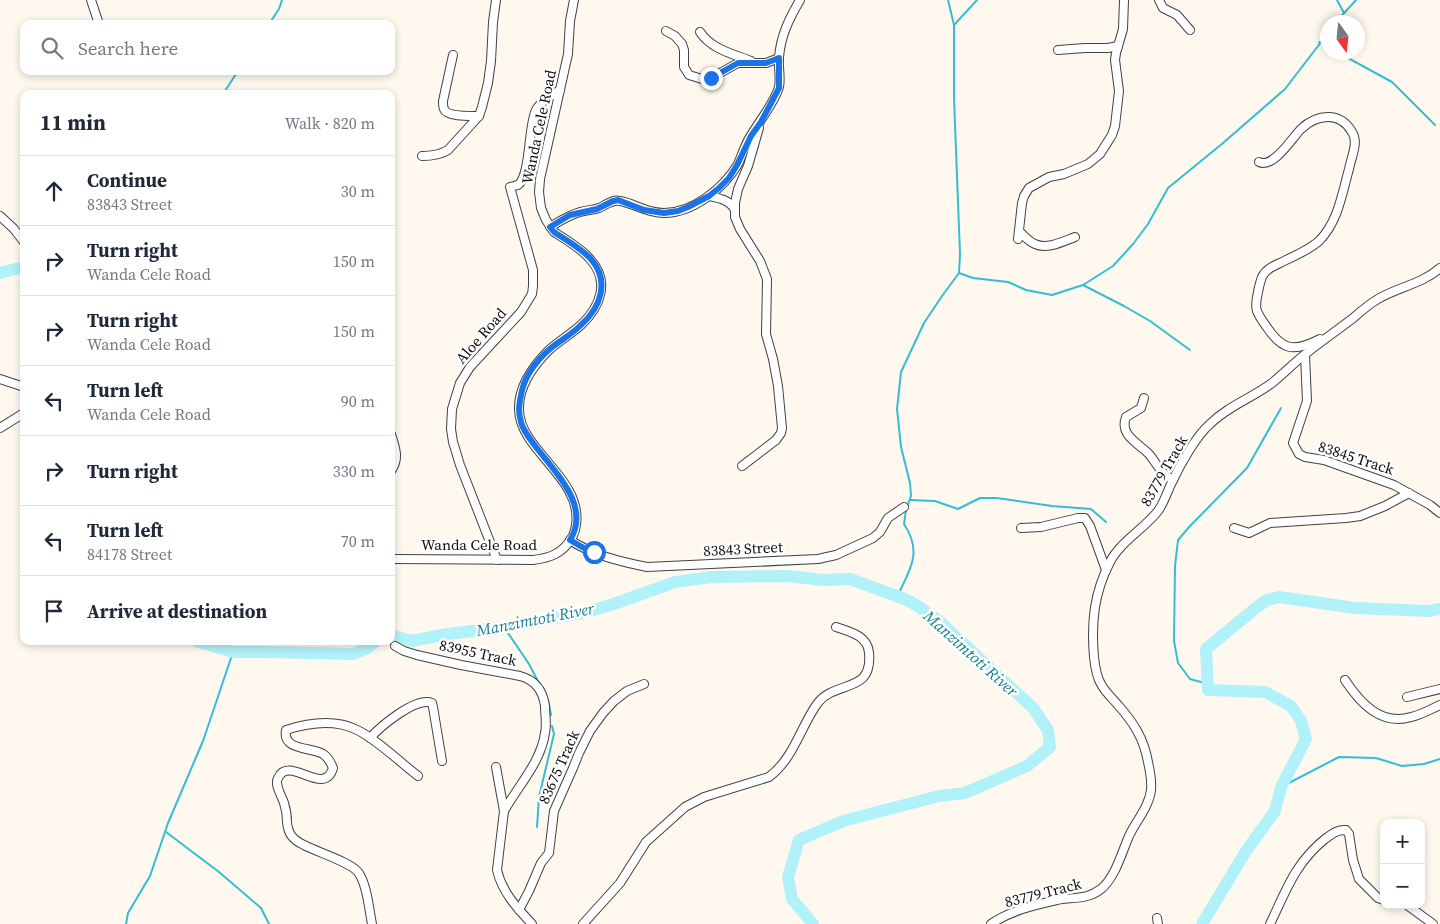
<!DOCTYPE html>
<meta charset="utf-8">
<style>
:root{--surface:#fff;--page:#f2f2f3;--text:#1f2937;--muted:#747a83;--line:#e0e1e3}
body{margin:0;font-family:"Source Serif 4",serif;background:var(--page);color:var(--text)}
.controls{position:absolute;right:15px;bottom:15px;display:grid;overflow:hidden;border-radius:10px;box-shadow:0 2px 8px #0003}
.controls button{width:45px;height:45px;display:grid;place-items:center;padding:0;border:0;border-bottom:1px solid var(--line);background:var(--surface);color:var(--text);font:25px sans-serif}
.compass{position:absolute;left:1320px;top:15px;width:45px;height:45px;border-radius:50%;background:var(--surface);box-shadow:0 2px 8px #0003;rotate:165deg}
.stop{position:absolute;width:15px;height:15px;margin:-11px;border:4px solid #1a73e8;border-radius:50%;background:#fff}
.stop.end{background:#1a73e8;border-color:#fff;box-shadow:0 1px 5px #0008}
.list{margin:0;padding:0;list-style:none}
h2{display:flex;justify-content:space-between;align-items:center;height:65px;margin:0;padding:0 20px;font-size:21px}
h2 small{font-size:16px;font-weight:400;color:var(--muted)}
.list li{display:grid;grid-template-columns:32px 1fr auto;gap:15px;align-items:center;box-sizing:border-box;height:70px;padding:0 20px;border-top:1px solid var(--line)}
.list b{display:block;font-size:19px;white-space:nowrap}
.list p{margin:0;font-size:16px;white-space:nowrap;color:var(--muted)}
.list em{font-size:16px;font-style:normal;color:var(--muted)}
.icon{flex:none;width:28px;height:28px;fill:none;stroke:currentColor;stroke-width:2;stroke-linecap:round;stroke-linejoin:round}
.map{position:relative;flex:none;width:1440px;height:924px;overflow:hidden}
.search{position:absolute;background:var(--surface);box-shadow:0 2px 8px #0003;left:20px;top:20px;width:375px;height:55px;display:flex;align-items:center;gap:12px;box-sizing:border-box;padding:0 18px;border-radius:10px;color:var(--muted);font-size:19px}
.panel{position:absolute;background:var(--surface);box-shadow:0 2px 8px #0003;left:20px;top:90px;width:375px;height:555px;border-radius:10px}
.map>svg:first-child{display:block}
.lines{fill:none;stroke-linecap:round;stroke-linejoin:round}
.stream{stroke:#34bdd4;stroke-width:2}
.river{stroke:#b1f1f9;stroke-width:12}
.minor-casing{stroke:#414141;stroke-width:10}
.minor{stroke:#fff;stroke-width:8}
.route{stroke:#1a73e8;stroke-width:6}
.labels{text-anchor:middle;stroke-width:5;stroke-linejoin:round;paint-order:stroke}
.street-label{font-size:15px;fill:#0e0e0e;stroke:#fff}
.water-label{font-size:16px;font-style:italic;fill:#117f97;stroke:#fff}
</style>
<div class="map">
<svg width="1440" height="924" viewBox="0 0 1440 924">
<rect width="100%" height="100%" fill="#fff8ef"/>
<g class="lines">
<g class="stream">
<polyline points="1337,0 1344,13"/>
<polyline points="1336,22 1356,0"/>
<polyline points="269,24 279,9 282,0"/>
<polyline points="954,25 977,0"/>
<polyline points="1319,42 1328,47"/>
<polyline points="1337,52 1392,82 1435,125"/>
<polyline points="223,94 238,71"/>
<polyline points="959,273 973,278 1008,282 1026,290 1052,295 1083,285 1113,266 1133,244 1148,224 1168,188 1223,143 1285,89 1328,33"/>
<polyline points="1083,285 1124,306 1150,321 1190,350"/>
<polyline points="910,500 935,501 958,509 980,498 997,498 1052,506 1091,509 1106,522"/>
<path d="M897 597C910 569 923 553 904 524L906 510 911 496 910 483 901 447 897 409 901 372 924 323 942 296 959 273 960 254 954 99V25L948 0"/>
<polyline points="504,627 529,664 540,685"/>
<polyline points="1208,684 1190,679 1178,663 1174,641 1175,566 1178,540 1190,526 1247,468 1281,408"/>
<polyline points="548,700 551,715"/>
<polyline points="1281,787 1339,757 1376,758 1402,766 1424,764 1440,759"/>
<polyline points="537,827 539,797 554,734 552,726"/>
<polyline points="166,832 219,872 261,908 269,924"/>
<polyline points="126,924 128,913 150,876 168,823 203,741 233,652"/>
</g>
<g class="river">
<polyline points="0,273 24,267"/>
<polyline points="391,636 394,636 411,641 448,634 504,627 582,613 611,605 675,582 712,577 788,576 824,580 850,579 905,599 916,605 939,621 1033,708 1048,730 1050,747 1027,766 965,793 939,796 843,821 799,840 788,877 792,899 813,924"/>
<polyline points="196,641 233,652 264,652 353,654 366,649 376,641"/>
<polyline points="1202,924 1246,851 1275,811 1281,787 1306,739 1301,721 1291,706 1265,692 1208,690 1206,649 1257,607 1267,600 1279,597 1355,608 1429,611 1440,609"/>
</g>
<g class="minor-casing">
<g id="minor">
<polyline points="91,0 98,21"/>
<polyline points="1159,0 1163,8 1177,15 1190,30"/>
<polyline points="666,31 675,36 682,44 684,50 684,67 686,70 689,75 702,79 711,78 738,63 766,63 779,58"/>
<path d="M700 32C711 49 733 54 751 61"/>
<polyline points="1058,50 1085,48 1108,48 1118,46"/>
<path d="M453 55 443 101C443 103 443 107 444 109 447 117 471 116 479 116"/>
<path d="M422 156C432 156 440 155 448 150L479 116 482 107 488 83 491 61 493 22 496 0"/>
<path d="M1259 162C1273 169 1292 138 1301 129 1317 114 1340 111 1352 132 1359 142 1351 158 1349 169 1342 194 1338 222 1319 241 1310 249 1297 255 1286 260 1277 265 1267 267 1262 277 1260 282 1259 287 1258 292 1254 309 1256 312 1266 326 1282 350 1293 353 1320 339"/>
<path d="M709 196C719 198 730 200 735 210"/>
<polyline points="0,216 14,229 24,242"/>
<path d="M550 227C560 221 569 215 580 212 587 210 593 210 599 208 606 205 612 199 620 201 636 204 646 213 664 213 693 213 724 188 738 164 742 155 745 145 750 137 758 123 775 102 779 87 781 77 778 67 779 57 781 35 789 19 800 0"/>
<path d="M1019 231C1024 236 1029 242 1035 244 1047 250 1064 241 1075 237"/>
<polyline points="1018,239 1022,203 1024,196 1029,188 1049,177 1064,174 1088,164 1100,154 1112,135 1115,126 1119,91 1115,60 1116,53 1123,29 1124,0"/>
<polyline points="1305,355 1307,401 1293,443 1299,454 1305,457 1324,460 1394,485 1430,505 1440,513"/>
<polyline points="0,379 24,387"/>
<path d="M1144 398 1141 408 1126 417C1119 435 1138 443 1149 454 1158 465 1159 472 1173 480"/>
<polyline points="0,428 24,413"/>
<path d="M391 434C395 448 400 458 391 471"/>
<polyline points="742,466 776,440 781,433 782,428 778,386 773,359 766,334 767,279 760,261 740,229 735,217 735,203 738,189 748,166 759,128"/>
<polyline points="1021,528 1041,527 1078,518 1085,518 1090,526 1106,570"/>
<polyline points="1234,528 1249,533 1270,523 1346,518 1360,516 1385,506 1409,493"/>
<path d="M570 540C592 555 622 562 647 567L818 559 836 555 873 538 880 532 888 518 904 507"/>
<path d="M391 559 533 560C549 558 562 554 571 539 574 535 575 531 576 525 583 478 520 451 519 410 518 386 533 366 549 350 559 341 571 334 581 325 601 306 610 281 590 259 582 249 565 239 554 232L546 220 541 208 539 192 540 179 568 54 570 21 574 0"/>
<path d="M497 560 460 465 453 442 451 429 452 409 460 383 470 367 521 312 532 294 533 286V270L510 187C511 187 517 185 518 185 531 175 528 125 536 110 540 102 552 95 560 90"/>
<path d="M395 646 404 651 417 655 461 665 520 676C535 680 543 691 545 706 545 715 547 725 545 733 541 762 518 786 504 811"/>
<path d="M1345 680C1360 703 1381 726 1411 717 1421 715 1431 709 1440 705"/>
<polyline points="1407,697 1440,689"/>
<path d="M370 738C380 727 416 696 432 703L433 707 442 761"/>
<path d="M496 767 504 811 497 870C502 892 517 908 532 924"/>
<polyline points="1407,905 1433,924"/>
<polyline points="519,910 529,891 541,863 549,853 554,811 573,768 579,753 590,731 603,713 614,701 627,691 644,684"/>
<polyline points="1157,918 1158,924"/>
<path d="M372 924C369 909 367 884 358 872 350 862 317 852 304 845 293 840 288 834 287 822 287 815 286 809 284 803 282 796 274 785 278 778 289 754 324 798 333 768 331 763 328 757 323 754 312 747 282 751 286 730 308 723 333 719 355 729 374 737 401 763 418 776"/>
<path d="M583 924 620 883 646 842 685 807 704 797 769 777C794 758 800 728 817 704 835 679 873 695 869 653 868 636 851 632 836 627"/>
<path d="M991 924C1010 911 1034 905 1057 900 1072 897 1087 900 1101 889 1115 878 1122 852 1129 836 1136 821 1149 807 1151 790 1152 781 1150 771 1148 762 1144 739 1134 723 1118 705 1113 699 1105 692 1101 684 1096 676 1095 666 1094 657 1091 622 1094 593 1110 562 1119 543 1144 529 1158 511 1164 503 1167 492 1172 482 1180 465 1196 436 1210 424 1228 406 1252 398 1272 383 1283 374 1293 364 1304 355 1319 343 1336 331 1352 319 1360 312 1369 304 1378 299 1398 287 1422 284 1440 268"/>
<path d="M1270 924C1286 891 1295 863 1325 839 1332 834 1338 829 1346 830L1349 834 1353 860 1359 879 1378 898 1384 900"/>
</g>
</g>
<use href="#minor" class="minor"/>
</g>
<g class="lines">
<path class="route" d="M594 552 582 547 570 540C591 506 556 473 536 447 531 440 523 431 521 422 518 412 519 405 521 395 524 377 537 360 551 348 561 340 572 334 581 325 601 307 610 281 591 259 582 249 565 239 554 232L550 227 570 215 597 209 613 201 618 200 644 210 664 213 678 211 688 207 709 196 719 188 729 178 737 165 751 136 761 122 779 88V58L766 63H738L711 78"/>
</g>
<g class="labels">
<g class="street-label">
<text transform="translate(539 127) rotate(-78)" y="5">Wanda Cele Road</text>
<text transform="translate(481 336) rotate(-49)" y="5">Aloe Road</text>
<text transform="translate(1356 458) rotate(18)" y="5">83845 Track</text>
<text transform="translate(1164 471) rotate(-60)" y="5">83779 Track</text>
<text x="479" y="550">Wanda Cele Road</text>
<text transform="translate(743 549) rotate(-3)" y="5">83843 Street</text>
<text transform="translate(478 653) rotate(12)" y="5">83955 Track</text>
<text transform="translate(559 767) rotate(-66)" y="5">83675 Track</text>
<text transform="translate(1043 893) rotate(-14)" y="5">83779 Track</text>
</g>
<g class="water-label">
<text transform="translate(535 619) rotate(-11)" y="6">Manzimtoti River</text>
<text transform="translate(971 653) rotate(42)" y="6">Manzimtoti River</text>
</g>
</g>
</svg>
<div class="controls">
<button>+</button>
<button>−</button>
</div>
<svg class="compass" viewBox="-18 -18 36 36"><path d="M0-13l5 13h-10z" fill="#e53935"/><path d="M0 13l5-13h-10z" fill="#747a83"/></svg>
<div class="stop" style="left:594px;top:552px"></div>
<div class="stop end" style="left:711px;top:78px"></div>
<div class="search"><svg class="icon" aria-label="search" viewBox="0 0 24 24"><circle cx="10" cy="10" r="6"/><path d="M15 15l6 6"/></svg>Search here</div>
<section class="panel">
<h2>11 min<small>Walk · 820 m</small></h2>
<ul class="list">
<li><svg class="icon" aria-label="ahead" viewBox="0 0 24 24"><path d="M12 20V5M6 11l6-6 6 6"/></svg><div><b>Continue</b><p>83843 Street</p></div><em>30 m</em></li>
<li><svg class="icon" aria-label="right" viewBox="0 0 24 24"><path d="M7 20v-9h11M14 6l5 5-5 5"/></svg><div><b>Turn right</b><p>Wanda Cele Road</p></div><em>150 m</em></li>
<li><svg class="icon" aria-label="right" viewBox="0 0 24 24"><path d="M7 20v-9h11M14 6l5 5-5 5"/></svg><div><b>Turn right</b><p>Wanda Cele Road</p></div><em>150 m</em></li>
<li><svg class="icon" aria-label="left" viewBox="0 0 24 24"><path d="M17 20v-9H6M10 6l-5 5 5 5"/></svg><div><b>Turn left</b><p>Wanda Cele Road</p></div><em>90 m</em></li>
<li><svg class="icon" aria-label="right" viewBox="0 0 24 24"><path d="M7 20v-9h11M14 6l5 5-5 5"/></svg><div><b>Turn right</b></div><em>330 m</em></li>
<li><svg class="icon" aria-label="left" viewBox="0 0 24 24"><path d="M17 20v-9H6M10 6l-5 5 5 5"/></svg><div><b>Turn left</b><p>84178 Street</p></div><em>70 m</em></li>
<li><svg class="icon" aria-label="arrive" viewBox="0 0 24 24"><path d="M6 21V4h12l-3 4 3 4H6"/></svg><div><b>Arrive at destination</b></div></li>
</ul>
</section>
</div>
